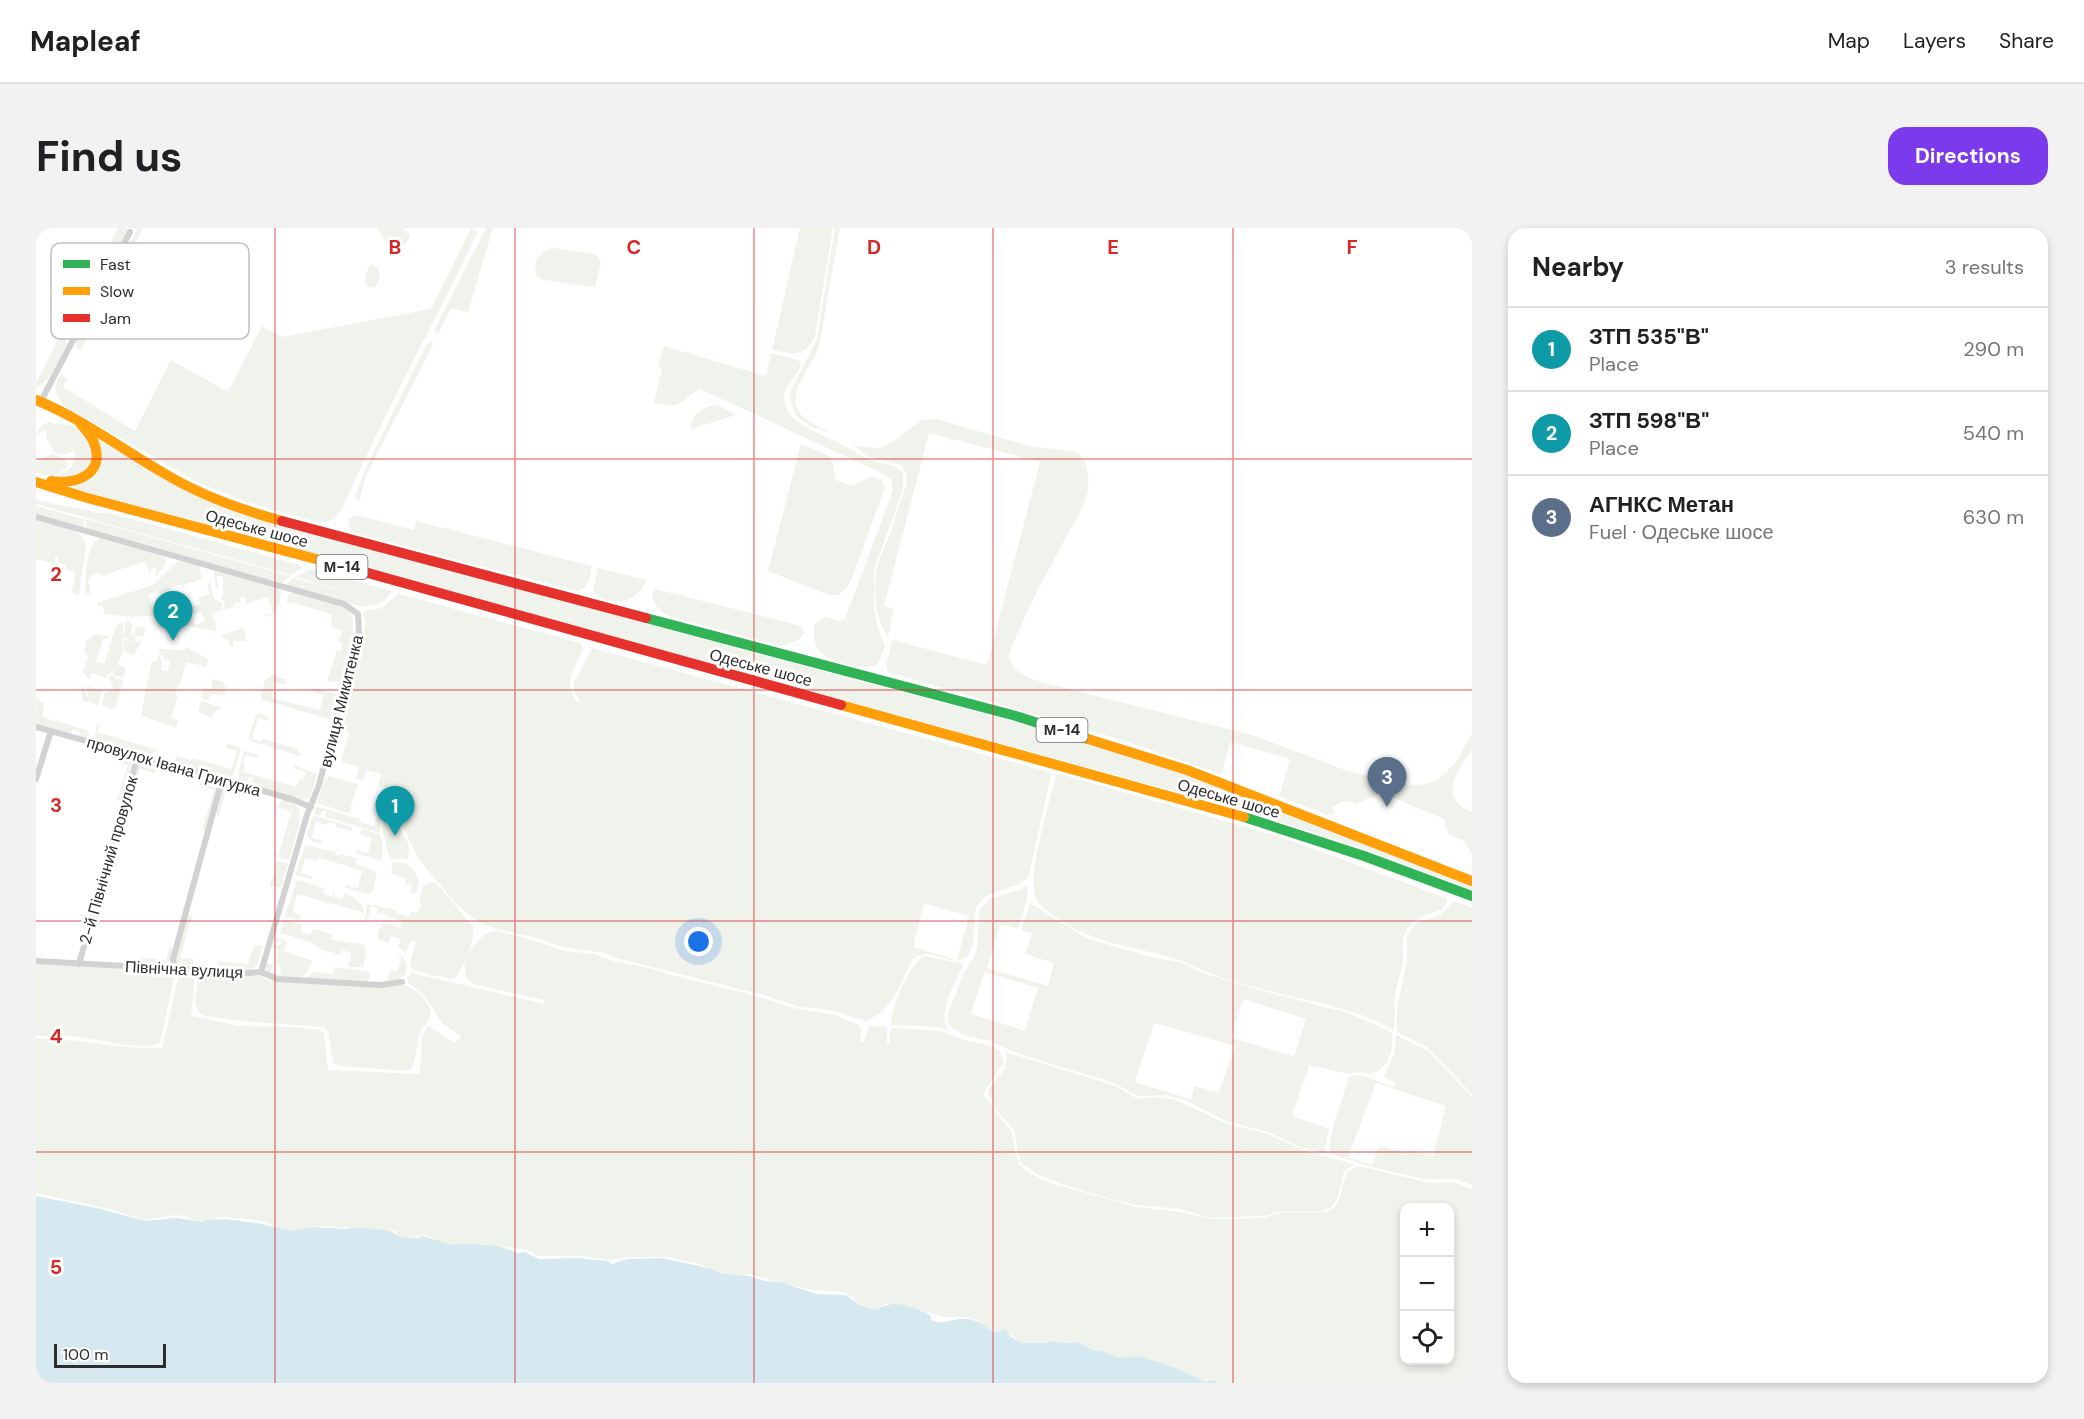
<!DOCTYPE html>
<meta charset="utf-8">
<style>
:root{--surface:#fff;--page:#f2f2f2;--text:#202124;--muted:#757577;--line:#e0e0e0;--accent:#7c3aed}
body{margin:0;font-family:"DM Sans",sans-serif;background:var(--page);color:var(--text)}
.controls{position:absolute;right:18px;bottom:18px;display:grid;overflow:hidden;border-radius:12px;box-shadow:0 3px 9px #0003}
.controls button{width:54px;height:54px;display:grid;place-items:center;padding:0;border:0;border-bottom:2px solid var(--line);background:var(--surface);color:var(--text);font:30px sans-serif}
.scale{position:absolute;left:18px;bottom:15px;width:112px;box-sizing:border-box;padding-left:6px;border:3px solid #2d2d2d;border-top:0;font-size:16px;line-height:21px;white-space:nowrap;color:#2d2d2d;-webkit-text-stroke:4px #fff;paint-order:stroke}
.you{position:absolute;left:663px;top:714px;width:21px;height:21px;margin:-15px;border:4px solid #fff;border-radius:50%;background:#1a73e8;box-shadow:0 0 0 9px #1a73e833}
.badge{display:grid;place-items:center;width:39px;height:39px;border-radius:50%;background:var(--accent);color:#fff;font-size:20px;font-weight:700}
.pin{position:absolute;translate:-50% -50px;filter:drop-shadow(0 2px 3px #0008)}
.pin::after{content:'';position:absolute;top:32px;width:21px;height:18px;background:inherit;clip-path:polygon(0 0,100% 0,50% 100%)}
.list{margin:0;padding:0;list-style:none}
h2{display:flex;justify-content:space-between;align-items:center;height:78px;margin:0;padding:0 24px;font-size:26px}
h2 small{font-size:20px;font-weight:400;color:var(--muted)}
.list li{display:grid;grid-template-columns:39px 1fr auto;gap:18px;align-items:center;box-sizing:border-box;height:84px;padding:0 24px;border-top:2px solid var(--line)}
.list b{display:block;font-size:22px;white-space:nowrap}
.list p{margin:0;font-size:20px;white-space:nowrap;color:var(--muted)}
.list em{font-size:20px;font-style:normal;color:var(--muted)}
.icon{flex:none;width:33px;height:33px;fill:none;stroke:currentColor;stroke-width:2;stroke-linecap:round;stroke-linejoin:round}
.map{position:relative;flex:none;width:1436px;height:1155px;overflow:hidden;border-radius:18px}
header{display:flex;align-items:center;gap:36px;box-sizing:border-box;height:84px;padding:0 30px;background:var(--surface);border-bottom:2px solid var(--line)}
header strong{font-size:28px}
nav{display:flex;gap:33px;margin-inline-start:auto;font-size:21px}
.intro{display:flex;align-items:center;justify-content:space-between;box-sizing:border-box;height:144px;padding:0 36px}
h1{margin:0;font-size:42px}
.button{padding:15px 27px;border-radius:18px;background:var(--accent);color:#fff;font-size:21px;font-weight:700}
main{display:flex;gap:36px;padding:0 36px}
aside{flex:1;background:var(--surface);border-radius:18px;box-shadow:0 3px 9px #0003}
.map>svg:first-child{display:block}
.green{fill:#f0f3eb;fill-rule:evenodd}
.water{fill:#d7e9f0}
.lines{fill:none;stroke-linecap:round;stroke-linejoin:round}
.street{stroke:#d2d2d2;stroke-width:6}
.fast{stroke:#30b455;stroke-width:10}
.slow{stroke:#ff9f0a;stroke-width:10}
.jam{stroke:#e5322d;stroke-width:10}
.grid{fill:none;stroke:#d62828;stroke-width:1.5;stroke-opacity:0.55}
.labels{text-anchor:middle;stroke-width:6;stroke-linejoin:round;paint-order:stroke}
.shield{fill:#fff;stroke:#6c6c6c;stroke-width:1.5}
.shield-label{font-size:15px;font-weight:bold;fill:#2d2d2d}
.street-label{font-size:16px;fill:#2d2d2d;stroke:#fff}
.key{fill:#fff;stroke:#c0c0c0;stroke-width:1.5}
.key-label{font-size:16px;fill:#2d2d2d}
.grid-label{font-size:20px;text-anchor:middle;font-weight:bold;fill:#d62828;stroke:#fff;stroke-width:6;stroke-linejoin:round;paint-order:stroke}
</style>
<header>
<strong>Mapleaf</strong>
<nav><a>Map</a><a>Layers</a><a>Share</a></nav>
</header>
<div class="intro"><h1>Find us</h1><a class="button">Directions</a></div>
<main>
<div class="map">
<svg width="1436" height="1155" viewBox="0 0 1436 1155">
<rect width="100%" height="100%" fill="#fff"/>
<g class="green">
<polygon points="82,0 91,0 92,2 40,99 31,95"/>
<polygon points="100,0 107,0 63,87 58,78 100,4"/>
<path d="M341 0H367L374 7C372 17 363 20 354 20Z"/>
<path d="M435 0 441 3V5C398 96 349 183 309 275 303 286 298 295 284 295L214 275 163 255 32 180C20 171 15 159 25 147L31 150 27 159 99 203 135 132 192 164 226 98 246 109 395 81Z"/>
<polygon points="450,0 457,0 432,84 415,80 402,106 398,103"/>
<path d="M764 0H797L779 108C767 131 759 126 736 122Z"/>
<path d="M799 0H804L783 119C776 140 743 171 770 191 778 198 790 202 800 207L774 198 761 188 755 176 754 165 781 111Z"/>
<path d="M517 20 559 26 565 33 559 59 509 52 501 48C495 35 504 23 517 20Z"/>
<path d="M335 36 342 40 344 49 340 58 334 60 329 56C329 50 331 40 335 36Z"/>
<polygon points="53,94 59,95 45,122 41,120 40,114 49,97"/>
<path d="M26 104 31 115C23 131 17 152 0 160V151H2Z"/>
<polygon points="395,114 398,115 330,248 323,274 319,269 328,244 390,117"/>
<path d="M628 118 730 148 735 125 762 132 765 136 764 140C760 147 751 156 749 163 742 193 783 205 802 214 814 220 824 229 838 233 849 237 859 235 867 245V262L838 341V378L841 396 849 418 842 436C830 444 789 434 781 420 777 413 778 405 778 397L789 389 804 393 809 391 857 262 855 251 839 242 664 161C642 173 648 182 618 175L626 141 622 139Z"/>
<path d="M680 177 700 187 655 201C654 186 667 179 680 177Z"/>
<path d="M900 191 993 218 1040 224C1053 232 1054 252 1051 266 1048 281 1036 297 1029 311 1009 349 987 387 973 427 978 446 987 447 1005 454L1216 507 1309 542 1360 556 1385 557 1402 552 1420 534 1436 506C1436 510 1436 517 1436 521 1435 525 1430 530 1428 533 1415 554 1408 573 1436 584V625L1427 612 1413 607 1408 591 1346 565 1319 576C1311 570 1305 574 1296 579L1299 585 1291 587 1243 568 1254 531 1195 514 1185 546 1083 511 852 444 850 438 856 412 951 437 1004 234 893 205 848 378 858 381 852 409C839 392 836 358 842 337 845 324 853 311 857 298 859 292 860 286 862 280 866 265 878 251 865 237L831 228 815 215 824 219 844 220 855 215 886 192Z"/>
<path d="M13 194 17 195 25 206 19 196C47 195 55 208 57 234L40 252 19 249 36 239 40 227 38 221 36 224 26 227 18 224 10 210 11 203 8 202 3 206 1 205 6 197Z"/>
<polygon points="52,202 143,258 600,393 1004,501 1165,551 1436,658 1436,662 1337,624 1207,582 32,259 59,241"/>
<path d="M765 216 793 228 796 231 800 252C824 262 816 255 836 249L845 252 849 259 817 347 812 358 803 367H793L732 343Z"/>
<path d="M15 226C22 228 32 230 32 239L17 249 0 245V234Z"/>
<polygon points="0,272 63,285 73,285 268,338 255,347 0,276"/>
<polygon points="0,278 48,291 48,301 0,287"/>
<path d="M318 288H324L378 302 380 293 556 338C553 349 553 361 541 363L319 305 314 301 312 291Z"/>
<polygon points="50,291 254,348 246,356 50,301"/>
<path d="M0 292C16 296 45 298 50 316L43 368 35 364 39 352 38 351 39 344 30 341V337L22 335V330L19 329V338H16V335L0 331Z"/>
<path d="M64 310 125 327 130 331 128 339 120 348V340L115 341V347L110 335 107 334 65 348 64 345 54 348V351L52 352 55 365 50 366 49 360C51 345 49 318 64 310Z"/>
<polygon points="142,333 163,337 166,350 156,355 154,354 146,358 145,356 135,360 135,362 123,366 121,363 112,366 118,384 128,381 128,383 120,387 98,389 66,386 69,384 66,377 62,378 61,375 117,357"/>
<path d="M562 340 611 352C601 375 576 380 557 364Z"/>
<path d="M178 341 241 359 245 365C243 379 243 385 228 389L227 388 237 385 232 369 210 376 208 369 204 370 205 374 197 376 198 379 187 382 189 373 184 370 187 368V348H180L183 361 180 360Z"/>
<polygon points="276,341 357,363 346,375 339,377 335,374 337,377 326,379 250,357 257,350 325,368 259,349"/>
<polygon points="174,355 178,371 186,375 186,382 176,386 181,403 128,394 126,390 130,386 153,379 159,397 169,393 165,384 157,386 155,379 164,376 163,370 174,366 171,356"/>
<path d="M619 361 765 398 769 405 763 412 745 418 633 388C623 383 617 376 616 365Z"/>
<path d="M260 364C272 368 302 374 311 380 325 390 312 440 304 453L291 454 301 422 305 423 307 416 303 414 306 402 295 399 296 387 293 385 254 374 250 376 253 366Z"/>
<path d="M363 366 544 415 547 419 546 423C539 440 525 460 543 475L544 472 538 464V454L556 420 1013 544 1015 547 993 647C981 665 953 658 942 677 934 691 943 721 929 730 912 740 894 715 876 732 864 757 857 783 829 793L797 782 765 779 731 768 580 730 569 725 527 719 501 710 460 701 449 697 433 687 419 675 382 630 367 599 346 572 349 560 342 558 345 546 331 542 327 553 320 551 323 539 305 534 313 505 301 501 311 463H315L316 458 314 455 330 395 327 385 329 383 346 380ZM888 675 933 688 921 732 877 719Z"/>
<polygon points="92,393 96,397 94,407 98,407 101,398 110,400 106,411 107,409 99,407 99,413 105,414 98,427 88,424 88,412 102,416 88,410 89,394"/>
<polygon points="87,394 87,424 81,437 87,438 90,441 87,450 77,447 77,443 75,446 71,446 71,450 55,445 53,451 50,449 47,444 52,429 49,424 50,413 60,406 72,408 71,411 67,411 60,434 68,436 80,398"/>
<polygon points="208,400 210,413 198,413 197,419 193,418 193,412 185,410 187,407"/>
<polygon points="150,419 172,431 170,439 151,434 144,456 142,456 139,467 142,468 135,490 142,492 140,500 105,487 116,433 121,433 123,426 126,433 125,442 132,443 134,432 128,431 123,424 124,421 148,422"/>
<polygon points="74,447 79,449 80,451 87,452 80,478 75,481 66,477 69,464 76,461 77,457 73,451"/>
<polygon points="236,447 251,452 250,457 238,454 235,468 239,471 284,482 288,467 277,464 278,459 299,466 301,469 295,490 290,490 227,472 225,468 229,452"/>
<polygon points="177,451 188,454 187,457 190,459 188,468 176,466 171,472 165,470 168,460 175,461"/>
<polygon points="46,456 52,470 51,458 66,463 62,477 58,476 54,471 56,475 46,472"/>
<polygon points="1,471 8,476 6,489 51,502 54,505 49,510 43,509 44,504 36,502 35,506 0,496"/>
<polygon points="165,473 186,480 179,484 176,490 164,485 162,482"/>
<polygon points="221,485 233,488 232,493 222,490 216,511 226,514 227,511 262,521 261,524 265,525 264,528 215,513 212,509"/>
<polygon points="61,496 63,496 61,504 122,522 113,527 63,514 59,507"/>
<polygon points="192,516 204,519 205,522 197,546 192,551 138,535 140,528 156,532 157,530 196,541 201,523 190,520"/>
<polygon points="208,523 222,527 221,530 209,527 207,535 209,537 207,544 217,547 216,550 212,549 212,553 216,554 218,547 260,559 264,551 267,552 270,544 257,540 258,537 281,546 275,567 268,572 206,555 203,552 203,542"/>
<polygon points="84,525 93,527 96,533 86,573 81,573 92,537 79,534"/>
<polygon points="112,533 122,536 119,545 104,541 95,574 90,575 102,536"/>
<path d="M1024 546 1245 609 1410 670 1411 674 1406 681 1383 690 1371 701 1367 712 1366 739 1359 765 1358 803C1322 779 1277 775 1237 764 1215 758 1191 753 1171 744 1161 740 1152 734 1141 731 1096 718 1052 715 1014 685 1008 680 1001 675 999 668 991 645 1014 574 1020 547Z"/>
<polygon points="168,548 177,551 182,557 169,603 166,602 178,562 163,557"/>
<polygon points="293,548 322,556 313,585 281,575 289,551"/>
<polygon points="196,556 205,559 204,569 189,565 183,588 179,587 187,559 190,556"/>
<polygon points="246,571 258,575 264,582 263,597 253,632 242,629 255,584 242,579"/>
<polygon points="344,576 346,578 344,605 289,589 290,583 286,583 284,588 278,586 280,579 282,579 324,591 323,594 338,598"/>
<path d="M349 583C360 597 379 614 372 631H355L353 629 346 601Z"/>
<polygon points="279,588 317,599 316,603 300,599 300,596 293,594 292,597 280,594 276,610 287,613 286,616 275,613 271,607 276,590"/>
<path d="M326 601 343 606C348 615 348 623 345 633L319 625 320 622 332 625 336 610 324 606Z"/>
<polygon points="269,617 300,624 299,627 302,628 304,626 321,630 320,636 341,644 337,663 332,666 310,660 309,657 322,660 326,643 295,633 282,630 281,633 269,630 265,645 277,649 274,651 259,647"/>
<polygon points="241,633 252,636 244,660 234,658"/>
<path d="M357 634C372 634 379 640 383 655L380 665 374 666 376 657 369 655 370 650 355 646Z"/>
<path d="M261 652 288 660 287 666 296 669 298 662V669L306 671 309 665C318 669 327 674 328 685L261 666 257 684 265 687 263 692 249 688Z"/>
<path d="M395 655H399L403 658 437 699C438 716 429 738 418 751L396 747 376 741 374 734 380 714 375 712 370 725 362 719 365 711 355 708 352 715 342 711V704L346 696H356L363 700 366 694 344 684 341 686 342 681 335 678 334 684 327 701C330 693 329 681 332 676L360 682V685L374 689 375 684 382 685 385 676 383 672 387 659Z"/>
<path d="M992 657 991 670 982 701 964 696 951 740 1012 758 1018 735 989 726 996 705 985 702 994 675 1050 710 1110 728 1146 735 1170 746 1223 762 1312 785 1355 804C1360 818 1352 841 1337 845 1328 847 1321 842 1313 846L1273 837 1256 888 1293 901 1289 920 1292 926 1261 918 1232 904 1190 893 1151 873 1130 867 1102 868 1078 855 1012 835 976 823 954 813 930 808 917 801 912 794V785L928 745 938 729 941 720 943 682 954 671 983 662ZM948 744 1002 760 989 803 935 786ZM1207 771 1270 791 1258 828 1195 810ZM1118 795 1199 818 1183 865 1159 858 1155 871 1099 854Z"/>
<polygon points="1419,673 1436,680 1436,866 1390,818 1361,804 1361,779 1371,734 1371,707 1380,695 1404,687"/>
<polygon points="151,686 156,687 144,730 158,731 158,740 143,739 138,734"/>
<path d="M248 692 266 697 265 704 274 707 277 701 296 706 295 711C307 715 317 713 329 717L330 724 327 739H312L316 725 306 722 304 727 286 722 277 715 244 705Z"/>
<path d="M459 703 487 709 529 723 559 726 577 733 613 740 635 747 724 769 757 780 798 787 823 797 825 800 824 813 828 814 833 798 851 799V815L853 816 855 800 905 803 932 813 957 818 964 823 968 834 947 866 976 905 979 924 983 936 989 942 1011 954 1100 979 1145 984 1175 991 1227 990 1243 985 1291 984C1314 975 1298 944 1323 938L1394 955 1417 954 1436 961V1155H1183L1176 1152 1170 1154 1140 1140 1103 1128 1083 1130 1067 1123 1057 1122 1042 1114 1029 1115 1020 1113 1008 1115H985L970 1103 961 1102 957 1104 940 1093H942L941 1092 930 1089H909L862 1076H849L839 1082 821 1075 817 1069 807 1064 775 1062 712 1046 709 1047 713 1048 688 1046 663 1036 632 1029H592L573 1032 545 1028H501L491 1022 464 1018 426 1015 417 1017 408 1016 390 1007C380 1008 371 1012 361 1007L360 1003H342L321 999 298 1000 300 998H276L272 1001 257 1003 240 1001 237 997 220 992 186 989 166 994 149 990 153 989 140 987 107 992 69 980 0 965V810C42 811 84 821 126 820L143 747 146 744H155L159 748 155 788 203 798 257 799 285 802 288 806 292 842 384 846 386 809 392 798 419 815 425 808 406 795 391 771 372 754 371 750 376 745 508 776V772L437 756C433 753 429 749 429 744 427 727 443 705 459 703ZM1368 980H1414V1132H1368Z"/>
<path d="M238 708 251 714 248 724 276 732C270 759 248 751 229 743L230 735 237 737 235 744 244 747 246 742 243 740 244 737 240 736 243 722 235 719V716L244 717 245 714 237 712Z"/>
<polygon points="218,717 227,718 221,737 217,742 181,741 182,733 212,736"/>
<polygon points="133,720 138,721 131,738 101,737 103,729 130,732"/>
<path d="M360 725C370 729 372 735 370 746L360 754 351 755 354 742 361 744 366 729 360 726Z"/>
<path d="M888 728 928 736C920 753 901 783 912 801L885 798 855 797C855 780 873 736 888 728Z"/>
<path d="M0 735C33 737 66 739 99 742 111 743 125 741 136 746L138 750 124 815C105 824 64 811 43 809 29 807 14 808 0 808Z"/>
<path d="M299 739C307 741 330 742 334 745V750L330 754 269 751 277 744 297 746Z"/>
<path d="M173 744 224 748 234 753 245 754 369 757C379 760 398 777 394 788 393 795 384 800 383 808 380 820 381 830 375 841L371 843 303 838 297 835 292 803 287 799C247 795 208 795 169 788L163 785 159 774 162 747 164 745Z"/>
<path d="M1360 807 1392 823 1436 869V957L1419 951H1387L1340 940 1298 927 1293 920 1298 895 1313 849C1329 842 1343 857 1359 858L1360 855 1348 849 1358 826ZM1340 855 1410 878 1397 928 1374 922 1371 925 1344 918 1336 937 1312 929Z"/>
<polygon points="969,824 1080,858 1100,870 1120,869 1140,872 1192,896 1232,906 1271,924 1318,936 1308,943 1302,970 1295,980 1285,983 1241,984 1228,988 1174,990 1144,981 1101,977 1078,972 1025,956 1001,946 984,934 978,902 959,881 952,865 953,860 969,841 971,829"/>
</g>
<path class="water" d="M0 968 61 980 109 993 140 990 166 994 170 992 189 991 221 995 257 1003 278 999 310 1001 320 999 354 1003 365 1009 381 1010 387 1008 416 1017 426 1015 462 1018 482 1025 489 1024 503 1031 543 1030 571 1033 576 1036 591 1031 626 1030 672 1040 688 1046 713 1048 729 1053 745 1054 781 1066 810 1067 824 1077 839 1082C859 1071 870 1077 891 1085L895 1088V1092C907 1097 913 1092 925 1091 937 1089 948 1097 957 1104L970 1101 974 1108 985 1115H1008L1020 1113 1029 1115 1042 1114 1057 1122 1067 1123 1083 1130 1103 1128 1140 1140 1170 1154 1176 1152 1183 1155H0Z"/>
<g class="lines">
<g class="street">
<polyline points="5,173 94,4"/>
<polyline points="0,289 308,376 322,386 323,404 283,557 271,587 225,744"/>
<polyline points="0,499 197,554 258,572 275,579"/>
<polyline points="0,551 15,503"/>
<polyline points="0,733 213,745 225,744 241,751 344,757 366,754"/>
<polyline points="43,736 102,527"/>
<polyline points="138,741 137,731 186,552"/>
</g>
<g class="fast">
<polyline points="610,390 980,488 1052,511"/>
<polyline points="1208,589 1328,628 1436,668"/>
</g>
<g class="slow">
<path d="M0 172C47 191 87 222 131 247 166 268 206 282 246 293"/>
<path d="M15 253C40 257 70 246 58 215 55 207 49 201 44 195"/>
<polyline points="0,254 48,269 332,345"/>
<polyline points="805,477 1208,589"/>
<polyline points="1052,511 1151,542 1436,653"/>
</g>
<g class="jam">
<polyline points="246,293 610,390"/>
<polyline points="332,345 805,477"/>
</g>
</g>
<path class="grid" d="M239 0V1155M479 0V1155M718 0V1155M957 0V1155M1197 0V1155M0 231H1436M0 462H1436M0 693H1436M0 924H1436"/>
<g class="labels">
<g class="shield">
<rect x="280.5" y="327" width="51" height="24" rx="4.5"/>
<rect x="1000.5" y="490" width="51" height="24" rx="4.5"/>
</g>
<g class="shield-label">
<text x="306" y="344">М-14</text>
<text x="1026" y="507">М-14</text>
</g>
<g class="street-label">
<text transform="translate(221 300) rotate(15)" y="6">Одеське шосе</text>
<text transform="translate(725 439) rotate(15)" y="6">Одеське шосе</text>
<text transform="translate(305 473) rotate(-76)" y="6">вулиця Микитенка</text>
<text transform="translate(138 538) rotate(16)" y="6">провулок Івана Григурка</text>
<text transform="translate(1193 570) rotate(16)" y="6">Одеське шосе</text>
<text transform="translate(72 632) rotate(-74)" y="6">2-й Північний провулок</text>
<text transform="translate(148 741) rotate(3)" y="6">Північна вулиця</text>
</g>
</g>
<rect x="15" y="15" width="198" height="96" rx="9" class="key"/>
<rect x="27" y="32" width="27" height="8" fill="#30b455"/>
<rect x="27" y="59" width="27" height="8" fill="#ff9f0a"/>
<rect x="27" y="86" width="27" height="8" fill="#e5322d"/>
<g class="key-label">
<text x="64" y="42">Fast</text>
<text x="64" y="69">Slow</text>
<text x="64" y="96">Jam</text>
</g>
<g class="grid-label">
<text x="359" y="26">B</text>
<text x="598" y="26">C</text>
<text x="838" y="26">D</text>
<text x="1077" y="26">E</text>
<text x="1316" y="26">F</text>
<text x="20" y="353">2</text>
<text x="20" y="584">3</text>
<text x="20" y="815">4</text>
<text x="20" y="1046">5</text>
</g>
</svg>
<div class="controls">
<button>+</button>
<button>−</button>
<button><svg class="icon" aria-label="locate" viewBox="0 0 24 24"><circle cx="12" cy="12" r="6"/><path d="M12 2v4M12 18v4M2 12h4M18 12h4"/></svg></button>
</div>
<div class="scale">100 m</div>
<div class="you"></div>
<div class="pin badge" style="left:359px;top:608px;background:#0f9aa8">1</div>
<div class="pin badge" style="left:137px;top:413px;background:#0f9aa8">2</div>
<div class="pin badge" style="left:1351px;top:579px;background:#5c6f8a">3</div>
</div>
<aside>
<h2>Nearby<small>3 results</small></h2>
<ul class="list">
<li><span class="badge" style="background:#0f9aa8">1</span><div><b>ЗТП 535&quot;В&quot;</b><p>Place</p></div><em>290 m</em></li>
<li><span class="badge" style="background:#0f9aa8">2</span><div><b>ЗТП 598&quot;В&quot;</b><p>Place</p></div><em>540 m</em></li>
<li><span class="badge" style="background:#5c6f8a">3</span><div><b>АГНКС Метан</b><p>Fuel · Одеське шосе</p></div><em>630 m</em></li>
</ul>
</aside>
</main>
